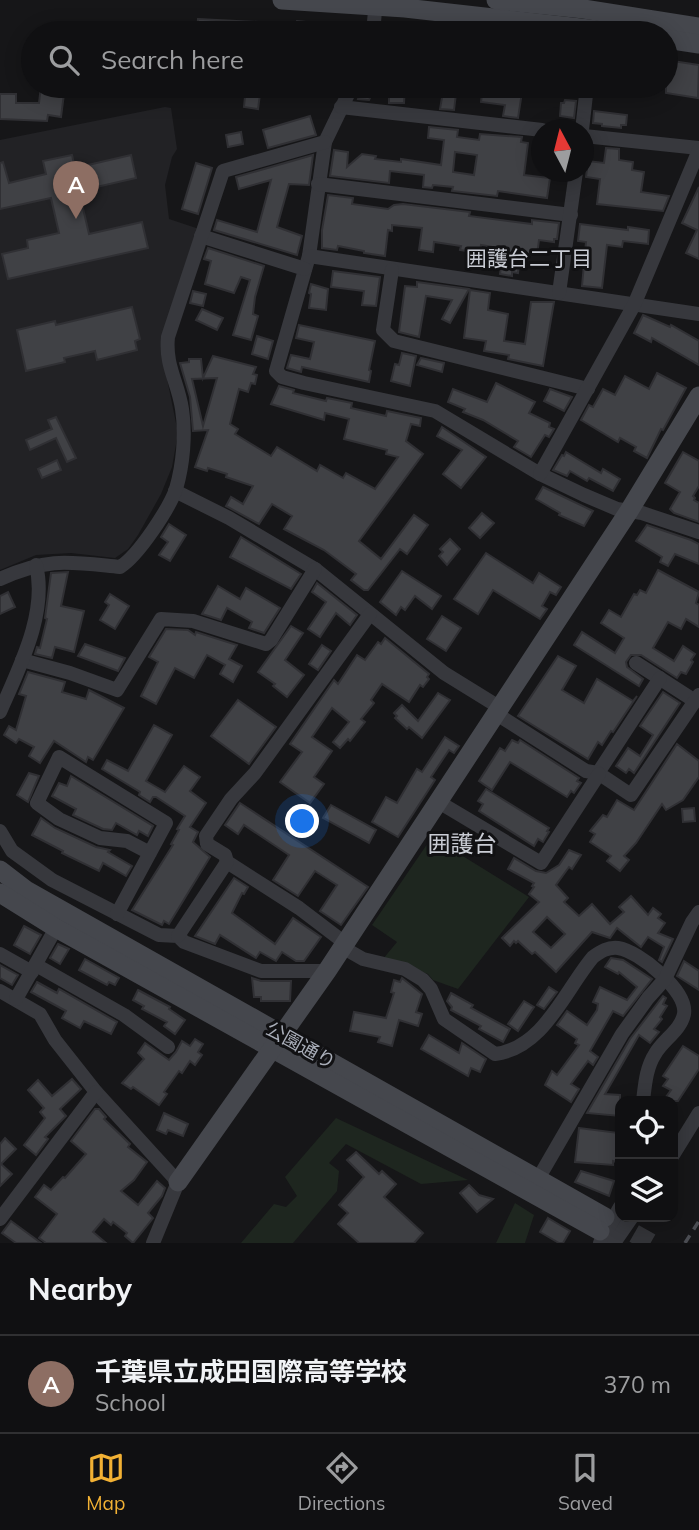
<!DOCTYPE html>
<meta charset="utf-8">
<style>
:root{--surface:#101012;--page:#1e1e20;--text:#f1f3f6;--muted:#9c9d9f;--line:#303032;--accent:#f2b134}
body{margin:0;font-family:Mulish,"Noto Sans JP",sans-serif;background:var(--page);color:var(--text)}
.controls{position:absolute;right:21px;bottom:21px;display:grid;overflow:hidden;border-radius:14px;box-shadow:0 4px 18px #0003}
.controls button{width:63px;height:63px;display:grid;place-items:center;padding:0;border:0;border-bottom:2px solid var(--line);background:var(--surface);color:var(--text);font:35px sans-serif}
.compass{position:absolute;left:531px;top:119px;width:63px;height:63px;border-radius:50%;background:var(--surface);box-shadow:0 4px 18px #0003;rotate:353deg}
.you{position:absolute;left:303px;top:822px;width:24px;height:24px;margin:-18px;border:5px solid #fff;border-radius:50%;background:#1a73e8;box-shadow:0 0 0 10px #1a73e833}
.badge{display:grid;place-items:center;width:46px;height:46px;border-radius:50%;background:var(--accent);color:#fff;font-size:23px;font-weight:700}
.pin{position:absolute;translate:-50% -58px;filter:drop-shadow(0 2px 4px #0008)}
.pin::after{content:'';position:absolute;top:37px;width:24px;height:21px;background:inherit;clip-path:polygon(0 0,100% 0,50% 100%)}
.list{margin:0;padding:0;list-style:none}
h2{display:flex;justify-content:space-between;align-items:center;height:91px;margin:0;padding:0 28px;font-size:30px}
h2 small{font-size:23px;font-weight:400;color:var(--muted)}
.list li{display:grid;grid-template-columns:46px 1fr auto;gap:21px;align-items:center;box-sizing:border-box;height:98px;padding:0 28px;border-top:2px solid var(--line)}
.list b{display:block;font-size:26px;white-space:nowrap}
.list p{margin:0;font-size:23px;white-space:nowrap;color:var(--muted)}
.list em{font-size:23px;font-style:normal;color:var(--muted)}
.icon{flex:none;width:38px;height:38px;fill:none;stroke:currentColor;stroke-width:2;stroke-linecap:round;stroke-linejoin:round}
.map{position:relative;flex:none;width:699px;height:1243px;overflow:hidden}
.search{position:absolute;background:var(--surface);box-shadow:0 4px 18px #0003;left:21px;right:21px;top:21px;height:77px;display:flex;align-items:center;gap:18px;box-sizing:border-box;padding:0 24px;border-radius:38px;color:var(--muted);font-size:26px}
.sheet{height:189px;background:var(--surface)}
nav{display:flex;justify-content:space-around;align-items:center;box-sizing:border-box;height:98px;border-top:2px solid var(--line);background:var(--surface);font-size:19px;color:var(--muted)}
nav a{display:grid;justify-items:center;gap:4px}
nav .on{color:var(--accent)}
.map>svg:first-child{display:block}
.built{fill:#222225}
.green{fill:#1e261f}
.building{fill:#404145;stroke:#303034;stroke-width:2;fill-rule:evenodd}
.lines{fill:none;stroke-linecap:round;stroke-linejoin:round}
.secondary-tunnel{stroke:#333438;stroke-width:19;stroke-dasharray:19 10;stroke-linecap:butt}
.street{stroke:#37383d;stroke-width:14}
.secondary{stroke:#45474d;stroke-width:19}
.rail{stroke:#4a4c52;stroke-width:3.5;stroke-dasharray:9 7;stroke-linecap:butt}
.labels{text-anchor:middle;stroke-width:6;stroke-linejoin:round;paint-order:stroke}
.street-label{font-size:19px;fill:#a8adb8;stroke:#111113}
.neighbourhood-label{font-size:21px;fill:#c9ccd4;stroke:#111113}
.quarter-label{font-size:23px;fill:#c9ccd4;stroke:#111113}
</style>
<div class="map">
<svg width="699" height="1243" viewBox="0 0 699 1243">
<rect width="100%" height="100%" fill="#161618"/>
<polygon class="built" points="165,107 171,108 177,149 172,157 165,185 169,219 199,229 162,354 178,433 172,467 161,494 138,535 128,549 115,558 71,553 36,555 0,570 0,140"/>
<g class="green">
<polygon points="432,837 529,897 458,989 433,980 428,974 383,959 397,942 372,925"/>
<polygon points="336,1118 468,1180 421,1184 346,1144 329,1163 339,1171 337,1191 293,1243 241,1243 274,1204 286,1207 297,1196 285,1177"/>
<polygon points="515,1203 534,1215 525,1243 496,1243"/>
</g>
<g class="building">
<polygon points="198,19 296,24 297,21 315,23 314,33 197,33"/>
<polygon points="666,60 699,65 698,98 666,93"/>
<polygon points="41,86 65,86 61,117 48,115 47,121 0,119 0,94 16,94 16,103 39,103"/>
<polygon points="246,86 261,87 258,109 244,107"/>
<polygon points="362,86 405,86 404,103 389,103 389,97 371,96 369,100 358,99"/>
<polygon points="444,86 457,86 454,110 440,109"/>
<polygon points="483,86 523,86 518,118 503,116 505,105 481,102"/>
<polygon points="565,100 576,101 574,118 560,116 561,103 564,103"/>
<polygon points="594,111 627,115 626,125 621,125 621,128 602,126 602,124 593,123"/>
<polygon points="310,116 316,135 268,148 263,130"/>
<path d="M429 127 458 130 457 137 479 140 480 134 522 137 521 142 528 143 524 175 550 178 547 198 498 191 497 196 452 191 453 187 433 185 432 188 423 187 424 175 390 171 389 183 330 176 334 150 348 152 347 167 362 154 376 156 375 159 401 162V159L441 165 444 140 428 138ZM455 152 477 155 474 175 453 172Z"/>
<polygon points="241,132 243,144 228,147 226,135"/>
<polygon points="606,148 619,149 619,160 633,162 632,170 644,172 641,192 669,196 663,211 597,204 600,179 586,177 588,161 604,163"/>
<polygon points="72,155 75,168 131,155 136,178 79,191 89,234 142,222 148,248 8,279 2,254 28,248 27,240 59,233 51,198 0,209 0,163 3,162 9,183 46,174 43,161"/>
<polygon points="313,155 309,185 289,184 277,227 302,236 297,255 214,230 217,220 257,232 271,180 239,189 236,177"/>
<polygon points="196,163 212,168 198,214 182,209"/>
<polygon points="699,187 699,259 686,253 697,230 682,223"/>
<polygon points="328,195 353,198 352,204 388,209 394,205 403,204 470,212 469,216 532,224 532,220 559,223 557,239 554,239 554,242 539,240 537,255 520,254 518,273 512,272 512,276 500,274 504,249 481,245 480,253 460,250 461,246 434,242 433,252 419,250 422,228 392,225 392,231 388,230 385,256 364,253 364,251 338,246 337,250 322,248 322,230"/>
<polygon points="580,224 628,230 628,227 649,230 648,244 623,241 622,247 607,245 602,288 582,286 586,242 578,241"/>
<polygon points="208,248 264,266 255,297 253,314 258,316 251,340 233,335 250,280 241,277 234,293 205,284 211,261 204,259"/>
<polygon points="333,271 380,277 376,306 362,305 364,291 331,287"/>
<polygon points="417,282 469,289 450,323 442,319 452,300 426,296 419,337 399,332 405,286 417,287"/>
<polygon points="311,284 328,289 326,310 309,308 311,294 309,293"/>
<polygon points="470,290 490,293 488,310 508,314 504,341 525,344 531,302 554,302 543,366 508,359 509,355 484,351 486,341 464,338"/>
<polygon points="193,291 206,294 203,306 190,303"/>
<polygon points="132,307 140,339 135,341 137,350 97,360 95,351 64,358 65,362 26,371 17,330 55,321 56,325"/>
<polygon points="202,309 223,318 217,330 196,320"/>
<polygon points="643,315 670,327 671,325 699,341 699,365 652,338 651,342 634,333"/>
<polygon points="299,325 375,341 369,370 371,371 369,382 302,367 301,372 287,368 291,355 310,359 314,342 296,338"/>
<polygon points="257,336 273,341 268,359 252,354"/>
<polygon points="402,353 416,356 410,386 391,381 395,364 399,365"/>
<path d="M213 356 256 367 253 374 257 375 255 384 251 383 248 392 239 389 230 424 238 429 235 434 271 456 277 447 317 471 320 465 343 478 346 473 375 489 398 457 386 454 387 450 344 439 349 419 325 413 324 420 271 404 279 386 294 390 293 393 326 401 327 398 352 403 351 408 386 416 387 411 421 418 420 426 411 424 406 441 423 454 359 541 381 559 414 515 428 525 407 554 400 549 368 590H364L351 580 356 574 324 550 284 529 292 516 272 504 259 524 226 506 231 497 243 504 253 486 226 477 227 474 208 468 207 471 195 467 208 430 193 431 190 397 180 363 189 362V359H201L203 378ZM217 378 203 426 192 379Z"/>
<polygon points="421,358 444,363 442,372 417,365"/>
<polygon points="657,373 686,388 663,430 661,429 647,458 634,451 636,447 620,438 618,442 581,420 589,405 593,407 603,389 615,395 625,376 649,389"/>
<polygon points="496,383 535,402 529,413 550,423 549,427 554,429 549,437 545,435 531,457 514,447 518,441 483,420 463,412 465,409 448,402 453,389 487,402"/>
<polygon points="550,389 572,397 564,411 544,401"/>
<polygon points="56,417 76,458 67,462 56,438 30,450 26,440 52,429 48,420"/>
<polygon points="442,427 486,457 461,488 443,474 462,450 437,436"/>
<polygon points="566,452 601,473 603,469 620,479 613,491 589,478 587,481 570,471 567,476 553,470 562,455 564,456"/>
<polygon points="683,452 699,461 699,486 693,496 695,498 694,500 699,503 699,522 674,513 670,509 680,492 665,483"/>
<polygon points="57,460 61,470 42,478 38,469"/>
<polygon points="543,487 593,511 584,526 559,515 560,513 536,499"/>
<polygon points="482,513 494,523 480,538 469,528"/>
<polygon points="169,524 186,535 170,561 159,555 168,542 161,537"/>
<polygon points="647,525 691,540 699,544 699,564 675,554 668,566 660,562 662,557 636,541"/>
<polygon points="241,537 301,574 291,589 230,557"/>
<polygon points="450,539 460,549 447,565 439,556 443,552 440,549"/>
<polygon points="486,553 533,583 539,573 561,587 556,595 550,592 542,606 547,609 540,619 493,590 478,614 454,599"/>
<polygon points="658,570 699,592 696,603 699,605 699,627 686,619 681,629 668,622 653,648 674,661 683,646 695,654 691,660 693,662 686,674 681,672 677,678 641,655 631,655 626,662 627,667 643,679 639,686 574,645 582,632 615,653 624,638 601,623 609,610 621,617 634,594 637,595 640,590 646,593"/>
<polygon points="402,571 441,596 432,609 415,596 405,610 401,607 396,615 380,602"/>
<polygon points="68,572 61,606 84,611 74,652 55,647 52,658 35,654 37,647 40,648 47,619 45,618 51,573"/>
<polygon points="317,583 357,615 350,625 336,613 320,637 308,629 326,602 312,592"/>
<polygon points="218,586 240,599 246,588 280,608 264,633 249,628 252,622 227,608 221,620 202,614"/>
<polygon points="8,592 15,607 0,614 0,596"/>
<polygon points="110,594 129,606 115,629 100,620 109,605 105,602"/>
<polygon points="442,616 461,628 446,651 427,639"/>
<polygon points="291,626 303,633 285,660 304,675 287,697 273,686 275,684 258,672"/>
<polygon points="166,629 188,630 195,635 196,632 237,645 229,659 242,666 233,682 220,674 225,665 207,655 194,678 175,668 156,704 141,696 158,662 149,657"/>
<polygon points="385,638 429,674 427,677 429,679 423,687 420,685 409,702 382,684 371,700 374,703 361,719 365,722 350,741 348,739 340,748 333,742 349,722 332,708 312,737 332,751 314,777 324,784 310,803 280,782 302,752 290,744 334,680 338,684 357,655 365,660 378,642 381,644"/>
<polygon points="85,644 125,658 118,671 78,656"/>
<polygon points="322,645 331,651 318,670 309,664"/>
<polygon points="558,656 576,666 562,690 584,703 597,679 633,701 637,696 613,732 611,731 602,745 598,742 588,759 518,716"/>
<polygon points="28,672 65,682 62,692 86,699 89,690 124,708 93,760 88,757 86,762 54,741 40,763 29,756 34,747 19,739 16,743 4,735 9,726 16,730 26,696 19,694"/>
<polygon points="663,692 680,703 634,773 629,769 626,773 616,766 628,748 640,756 653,735 640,726"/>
<polygon points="438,693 450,700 422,738 409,727 407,729 395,718 397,716 394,713 402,705 418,721"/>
<polygon points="238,700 276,727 249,764 211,736"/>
<polygon points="154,725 172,735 146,781 165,792 184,766 200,777 190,791 206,803 190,827 198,832 193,842 210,857 169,924 164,921 162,925 132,910 173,845 171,844 179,830 177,829 185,816 156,797 153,797 150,802 139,795 140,792 102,769 107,760 128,771"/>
<polygon points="445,737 459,746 454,753 449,750 431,777 435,780 398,837 372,822 386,797 397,803 417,769 422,772"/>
<polygon points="512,740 518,743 520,740 579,778 577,781 581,783 574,793 571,791 567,797 510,762 492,790 479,781 500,748 505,751"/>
<polygon points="677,744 699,761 699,777 683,800 666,810 662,804 636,843 624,856 629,860 620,871 607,861 611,856 590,842 595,834 590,831 603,815 607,817 617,800 634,810"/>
<polygon points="29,773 39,776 28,802 17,795"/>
<polygon points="71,776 153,826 148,836 139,831 137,835 116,823 112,830 103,829 73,815 76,809 52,796 59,783 67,786"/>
<polygon points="486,789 549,828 547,831 549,832 543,842 538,839 534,846 479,811 483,804 478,801"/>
<polygon points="240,803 368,887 341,925 320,911 337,885 315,871 298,896 273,880 289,855 244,825 238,834 225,825"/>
<polygon points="331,805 376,830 369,843 323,818"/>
<polygon points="694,808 695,821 683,822 682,809"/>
<polygon points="41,818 55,828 96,847 110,850 108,852 132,866 126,876 103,863 99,871 62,853 63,851 32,835"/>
<path d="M569 850 581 855 572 869 569 867 556 885 568 898 564 902 579 916 592 904 610 924 624 912 619 907 631 896 648 915 653 908 661 914 658 918 665 923 658 933 673 939 662 962 659 960 664 947 648 937 641 947 617 928 610 938 592 932 556 972 535 952 532 954 518 941 516 943 514 941 510 946 502 938 539 902 529 894 534 887 532 886 534 883 508 869 514 858 536 871 546 873 559 865ZM547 917 565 934 551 948 533 932Z"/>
<polygon points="234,878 248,887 244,894 242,893 232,913 275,944 293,918 321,937 304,961 296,961 282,952 276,961 260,952 256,958 220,935 215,944 195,936"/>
<polygon points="24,926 41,935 30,954 14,945"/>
<polygon points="58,944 69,949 60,964 50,958"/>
<polygon points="611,958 623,960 652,979 623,1016 613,1011 590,1051 598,1057 593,1065 588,1061 571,1084 579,1089 571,1102 545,1085 552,1071 557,1075 579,1045 575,1043 577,1039 557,1025 567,1011 587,1025 597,1010 598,1004 593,1002 600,987 627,1000 637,987 619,972 618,974 605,967"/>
<polygon points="85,959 119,978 115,985 109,982 107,985 79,970"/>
<polygon points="684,961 699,971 699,990 677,976"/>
<polygon points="0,965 18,975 12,985 0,978"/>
<polygon points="252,978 261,981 291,981 290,1001 261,1001 261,997 254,997"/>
<polygon points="402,978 422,994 416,1012 422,1014 418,1026 399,1020 392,1046 378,1042 380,1037 350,1031 354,1012 386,1018 394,993 391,992 394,980 400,982"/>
<polygon points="37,982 57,993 59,989 117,1022 111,1034 84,1021 80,1028 62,1018 66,1011 31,992"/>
<polygon points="549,987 557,992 544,1009 537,1005"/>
<polygon points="138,990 170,1007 169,1009 185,1020 175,1034 164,1026 167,1022 142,1009 144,1006 133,1000"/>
<polygon points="451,993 473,1005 471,1008 510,1029 503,1042 479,1029 481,1026 451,1010 452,1007 447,1001"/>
<polygon points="663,996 666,998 663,1004 667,1006 660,1017 662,1019 654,1029 659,1032 650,1043 639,1035 605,1094 620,1095 620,1116 587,1113 630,1039"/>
<polygon points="524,1001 534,1007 518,1031 508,1024"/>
<polygon points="429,1035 459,1053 462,1043 486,1059 480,1072 471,1068 468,1076 421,1049"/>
<polygon points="195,1039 203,1044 198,1052 202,1055 195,1065 190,1061 182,1073 179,1071 164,1092 167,1094 159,1105 133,1087 131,1089 122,1083 144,1059 138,1053 145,1043 169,1060 176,1052 182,1041 190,1046"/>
<polygon points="683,1046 699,1056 699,1069 678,1101 663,1101 671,1090 663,1086 668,1079 663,1076"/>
<polygon points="72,1079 81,1089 60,1109 66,1116 45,1137 48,1139 36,1155 24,1145 45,1118 40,1112 44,1108 28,1090 38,1080 52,1096"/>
<polygon points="95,1109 99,1109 106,1117 104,1119 130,1144 128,1147 147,1162 134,1180 121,1191 138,1205 157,1181 165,1188 162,1196 148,1213 153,1218 133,1243 125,1236 127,1233 113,1222 111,1225 104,1219 93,1232 106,1243 46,1243 39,1238 57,1214 35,1197 44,1185 51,1190 63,1177 65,1178 86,1154 71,1141"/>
<polygon points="164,1113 188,1124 183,1136 168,1130 166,1134 157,1130"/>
<polygon points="579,1128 619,1133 617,1162 613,1161 613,1165 575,1162"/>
<polygon points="5,1138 16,1149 1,1164 12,1174 0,1186 0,1144"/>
<polygon points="356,1152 379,1174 382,1171 396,1184 384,1197 423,1233 414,1243 359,1243 338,1224 348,1213 339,1205 364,1177 347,1160"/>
<polygon points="581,1171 614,1181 609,1196 575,1182"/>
<polygon points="469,1185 479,1195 493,1199 477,1212 460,1193"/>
<polygon points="548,1218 570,1231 563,1243 559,1243 540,1232"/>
<polygon points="11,1221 41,1243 16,1243 2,1233"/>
</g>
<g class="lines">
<polyline class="secondary-tunnel" points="609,1219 651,1243"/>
<g class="street">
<polyline points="373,33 376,0"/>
<polyline points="352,86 325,142 309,256 276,371 282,377 304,383 435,411 540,474 584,495 617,509 642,513 699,532"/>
<polyline points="341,107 542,130"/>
<polyline points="582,130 587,86"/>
<polyline points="584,136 699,148"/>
<polyline points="318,184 571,215"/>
<polyline points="201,236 305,269"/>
<polyline points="309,256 699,314"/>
<polyline points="392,270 383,330 394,341 588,389"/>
<polyline points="559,293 576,172"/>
<polyline points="540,474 634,305 699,150"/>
<polyline points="175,491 229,518 315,569 444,673 499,707"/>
<path d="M0 579C49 557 69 562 120 567 138 556 169 509 176 489 183 465 186 434 182 409 178 382 165 366 168 337L223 171 325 142"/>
<polyline points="22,660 70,673 117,690 161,619 193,621 266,644 271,640 315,569"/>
<polyline points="636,663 695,701"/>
<polyline points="660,678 598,773 631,795 699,695"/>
<path d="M0 712C19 668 48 613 36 565"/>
<polyline points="495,713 586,771 598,773"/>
<polyline points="437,801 541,863 599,774"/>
<polyline points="0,831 12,851 52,880 159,935 178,936 184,942 261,971 327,971"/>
<polyline points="227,862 299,908 345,943"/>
<polyline points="117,914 166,823 59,757 37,803 59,819 100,838 127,841 150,853"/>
<polyline points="178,936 227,862 225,855 207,844 206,836 231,799 255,773 370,614"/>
<path d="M342 947 363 959 405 969 423 980 431 989 444 1019 495 1054C544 1048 565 990 593 957 601 951 608 947 618 948 639 951 688 991 684 1014 681 1030 663 1040 655 1054 646 1068 645 1085 643 1101"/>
<polyline points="0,954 32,972"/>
<polyline points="36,965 124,1015 168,1047"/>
<polyline points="0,991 40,1014 55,1040 96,1092 178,1182 153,1243"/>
<polyline points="16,999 56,928"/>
<polyline points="673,1155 699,1113"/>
<polyline points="538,1179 622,1034 648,998 665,979 692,922 699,912"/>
<polyline points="0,1219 96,1092"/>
<polyline points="600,1243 620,1207"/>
<polyline points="614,1243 632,1217"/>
</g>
<g class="secondary">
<polyline points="282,0 405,8 625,33"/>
<polyline points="496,0 584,9 699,27"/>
<polyline points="666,39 699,44"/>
<polyline points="0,870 26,890 605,1217"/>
<polyline points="0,893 56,928 600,1231"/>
<polyline points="178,1182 327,971 629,511 699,396"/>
</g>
<polyline class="rail" points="685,1243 699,1221"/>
</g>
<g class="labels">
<g class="street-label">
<text transform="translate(301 1045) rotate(29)" y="7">公園通り</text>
</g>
<g class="neighbourhood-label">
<text x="529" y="266">囲護台二丁目</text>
</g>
<g class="quarter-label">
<text x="462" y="852">囲護台</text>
</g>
</g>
</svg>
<div class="controls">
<button><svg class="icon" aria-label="locate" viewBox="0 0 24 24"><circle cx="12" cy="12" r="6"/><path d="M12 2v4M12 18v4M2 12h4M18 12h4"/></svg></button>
<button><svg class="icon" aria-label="layers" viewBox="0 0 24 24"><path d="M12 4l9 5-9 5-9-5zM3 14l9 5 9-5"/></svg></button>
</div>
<svg class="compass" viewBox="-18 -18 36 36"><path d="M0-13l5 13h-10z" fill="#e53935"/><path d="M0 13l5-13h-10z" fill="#9c9d9f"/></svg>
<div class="you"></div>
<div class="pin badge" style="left:76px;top:219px;background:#8d6e63">A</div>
<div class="search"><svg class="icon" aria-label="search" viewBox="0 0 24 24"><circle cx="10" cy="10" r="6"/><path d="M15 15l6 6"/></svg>Search here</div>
</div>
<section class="sheet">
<h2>Nearby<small></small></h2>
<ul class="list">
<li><span class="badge" style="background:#8d6e63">A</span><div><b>千葉県立成田国際高等学校</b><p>School</p></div><em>370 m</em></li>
</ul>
</section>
<nav>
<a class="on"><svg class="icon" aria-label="map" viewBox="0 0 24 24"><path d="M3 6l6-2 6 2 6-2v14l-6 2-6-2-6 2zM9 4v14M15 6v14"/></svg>Map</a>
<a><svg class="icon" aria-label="directions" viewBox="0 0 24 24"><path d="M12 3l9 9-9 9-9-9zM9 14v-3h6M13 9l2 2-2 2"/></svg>Directions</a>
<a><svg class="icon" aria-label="saved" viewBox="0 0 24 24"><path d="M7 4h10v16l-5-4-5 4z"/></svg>Saved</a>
</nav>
